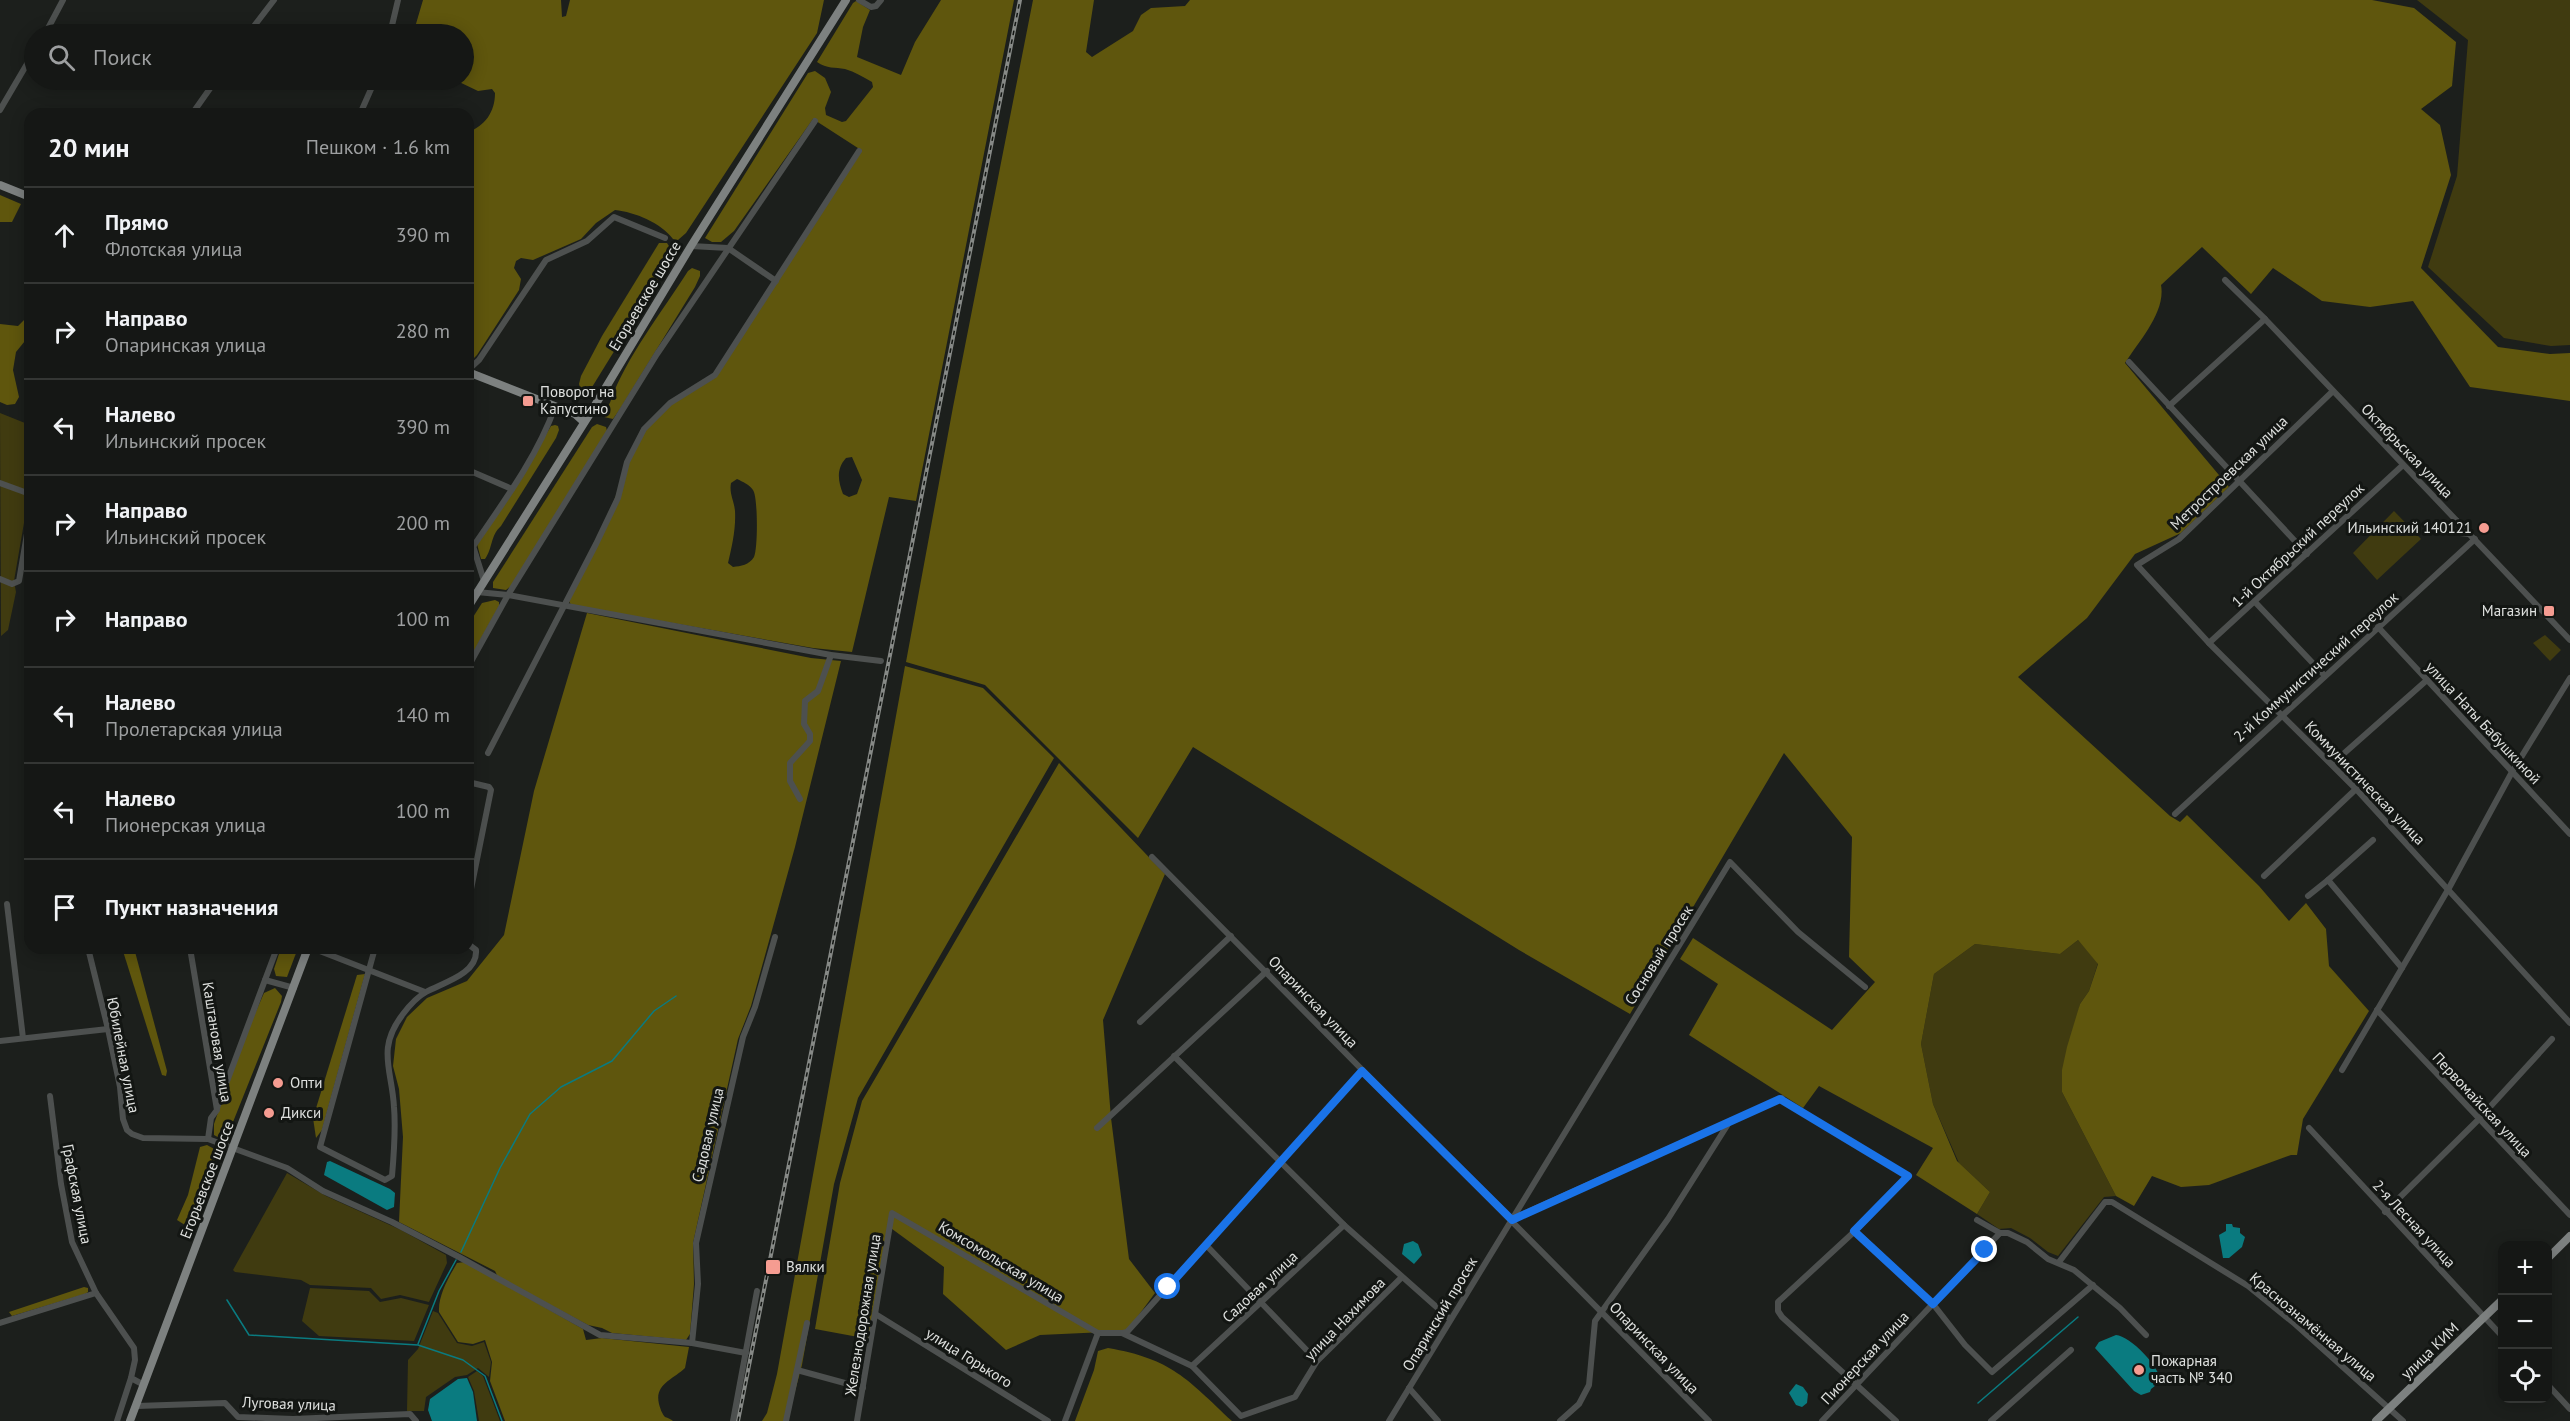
<!DOCTYPE html>
<html lang="ru">
<meta charset="utf-8">
<style>
:root{--surface:#151715;--page:#222422;--text:#f1f3f6;--muted:#9d9fa0;--line:#343634}
body{margin:0;font-family:"PT Sans",sans-serif;background:var(--page);color:var(--text)}
.controls{position:absolute;right:18px;bottom:18px;display:grid;overflow:hidden;border-radius:12px;box-shadow:0 3px 15px #0003}
.controls button{width:54px;height:54px;display:grid;place-items:center;padding:0;border:0;border-bottom:2px solid var(--line);background:var(--surface);color:var(--text);font:30px sans-serif}
.stop{position:absolute;width:18px;height:18px;margin:-14px;border:4px solid #1a73e8;border-radius:50%;background:#fff}
.stop.end{background:#1a73e8;border-color:#fff;box-shadow:0 2px 6px #0008}
.list{margin:0;padding:0;list-style:none}
h2{display:flex;justify-content:space-between;align-items:center;height:78px;margin:0;padding:0 24px;font-size:26px}
h2 small{font-size:20px;font-weight:400;color:var(--muted)}
.list li{display:grid;grid-template-columns:39px 1fr auto;gap:18px;align-items:center;box-sizing:border-box;height:96px;padding:0 24px;border-top:2px solid var(--line)}
.list b{display:block;font-size:22px;white-space:nowrap}
.list p{margin:0;font-size:20px;white-space:nowrap;color:var(--muted)}
.list em{font-size:20px;font-style:normal;color:var(--muted)}
.icon{flex:none;width:33px;height:33px;fill:none;stroke:currentColor;stroke-width:2;stroke-linecap:round;stroke-linejoin:round}
.map{position:relative;flex:none;width:2570px;height:1421px;overflow:hidden}
.search{position:absolute;background:var(--surface);box-shadow:0 3px 15px #0003;left:24px;top:24px;width:450px;height:66px;display:flex;align-items:center;gap:15px;box-sizing:border-box;padding:0 21px;border-radius:33px;color:var(--muted);font-size:22px}
.panel{position:absolute;background:var(--surface);box-shadow:0 3px 15px #0003;left:24px;top:108px;width:450px;height:846px;border-radius:18px}
.map>svg:first-child{display:block}
.green{fill:#403b10}
.forest{fill:#5f560d;fill-rule:evenodd}
.water{fill:#0a7b80}
.lines{fill:none;stroke-linecap:round;stroke-linejoin:round}
.stream{stroke:#0a7b80;stroke-width:1.5}
.minor{stroke:#4d504f;stroke-width:6}
.major{stroke:#7d8180;stroke-width:8}
.rail-casing{stroke:#868986;stroke-width:4}
.rail{stroke:#131613;stroke-width:1.5;stroke-dasharray:4.5;stroke-linecap:butt}
.route{stroke:#1a73e8;stroke-width:8}
.poi-dot{fill:#f59c91;stroke:#131613;stroke-width:2}
.labels{text-anchor:middle;stroke-width:6;stroke-linejoin:round;paint-order:stroke}
.street-label{font-size:15px;fill:#dee0de;stroke:#131613}
.poi-label{font-size:15px;fill:#dee0de;stroke:#131613;text-anchor:start}
</style>
<div class="map">
<svg width="2570" height="1421" viewBox="0 0 2570 1421">
<rect width="100%" height="100%" fill="#1c1f1c"/>
<g class="green">
<polygon points="2417,0 2570,0 2570,345 2551,346 2504,338 2428,267 2457,176 2468,40"/>
<polygon points="0,413 30,425 30,488 14,581 16,592 8,630 1,636"/>
<polygon points="2394,511 2421,539 2377,580 2353,553"/>
<polygon points="2545,635 2561,650 2550,661 2533,643"/>
<polygon points="2078,940 2098,963 2089,991 2080,1004 2062,1092 2116,1196 2104,1197 2058,1256 2048,1252 2030,1238 2011,1228 1999,1229 1977,1214 1990,1192 1959,1163 1933,1104 1921,1044 1934,974 1975,944 2060,954"/>
<polygon points="287,1173 326,1196 401,1230 446,1255 447,1263 429,1302 400,1295 381,1299 371,1288 310,1285 301,1280 235,1272 233,1270"/>
<polygon points="310,1288 369,1291 380,1302 401,1298 429,1305 414,1341 319,1336 302,1321"/>
<polygon points="433,1311 438,1313 457,1343 472,1346 484,1342 491,1362 489,1377 478,1368 467,1375 455,1377 426,1397 424,1411 407,1411 408,1360 418,1349"/>
<polygon points="477,1371 483,1376 500,1421 479,1421 474,1391 468,1377"/>
</g>
<g class="forest">
<path d="M423 0H561L562 17 566 16 570 0H824L817 33 686 233 678 240 673 239C661 223 635 212 615 210L596 223 581 239 533 260 521 258 516 261 514 268 521 279 519 290 477 355 468 364V132C485 126 495 112 495 93L492 89 478 91 455 80H464V34H413Z"/>
<path d="M941 0H1014L916 501 889 497 852 652 813 648 571 605 569 601 599 542 628 462 646 429 671 404 716 377 861 150 813 119 734 231 721 242H712L705 238 808 73 815 71 825 78 831 92 825 108 826 115 842 122 846 121 873 87 872 82C863 77 855 72 845 69 835 67 827 69 817 62L853 3 856 1 870 10 863 27 857 57 901 75 915 42ZM852 457 862 480 857 494 849 497 843 494C838 481 836 469 846 458ZM737 479C743 482 749 484 753 490 758 497 758 548 754 557 749 565 741 566 733 567L728 563C732 546 736 529 735 511 734 500 729 494 731 483Z"/>
<path d="M1033 0H1094L1086 52 1092 57 1133 31 1141 15 1151 8 1185 6 1190 0H2372L2414 8 2456 42 2452 86 2421 109 2440 125 2451 175 2421 268 2498 347 2550 354 2570 353V401L2470 387 2413 301 2370 307 2322 301 2273 268 2251 294 2202 247 2161 285C2166 312 2139 341 2125 363L2229 487 2181 533 2135 554 2087 618 2018 677 2170 816 2180 822 2187 815 2259 886 2289 921 2306 903 2326 929 2329 966 2369 1011 2303 1119 2297 1155H2291L2209 1185 2181 1187 2152 1176 2134 1206 2116 1196 2062 1092V1070L2067 1047 2080 1004 2089 991 2098 964 2078 940 2060 954 1975 944 1934 974 1921 1044 1933 1104 1957 1161 1990 1192 1977 1214 1916 1175 1933 1148 1819 1086 1803 1108 1689 1035 1718 984 1680 959 1693 938 1832 1030 1875 982 1849 957 1852 837 1784 753 1630 1014 1519 950 1193 747 1138 838 985 685 906 662 953 407Z"/>
<polygon points="0,195 21,204 12,222 0,222"/>
<polygon points="659,243 667,243 672,251 671,259 589,392 581,391 579,384 581,376 602,336"/>
<path d="M692 268 700 271V276L695 287 620 409 613 419 604 417C604 410 609 406 611 400 625 359 664 309 688 271Z"/>
<polygon points="30,310 29,336 16,352 13,370 19,397 15,404 7,405 0,402 0,324 18,326 27,317"/>
<polygon points="597,424 606,427 607,431 511,586 506,590 493,588 493,582 592,427"/>
<path d="M555 425 558 426 559 430 556 438 501 526C490 536 493 548 485 559H481L477 544 516 486 551 426Z"/>
<polygon points="495,600 499,602 499,606 468,662 468,625 482,603"/>
<polygon points="587,613 811,658 841,661 795,847 751,1006 738,1039 693,1243 694,1284 690,1334 686,1340 612,1333 602,1328 588,1325 498,1277 495,1271 399,1222 403,1137 399,1089 393,1066 396,1039 407,1017 427,998 467,981 504,935 534,791"/>
<polygon points="905,666 983,688 1054,758 858,1098 834,1184 802,1365 787,1421 762,1421 767,1413 777,1374"/>
<polygon points="1059,763 1165,874 1103,1020 1111,1118 1129,1259 1155,1293 1127,1331 1040,1335 1006,1350 943,1294 944,1267 888,1226 869,1339 815,1329 840,1183 862,1101"/>
<polygon points="122,948 134,948 167,1071 166,1076 162,1075"/>
<polygon points="281,948 298,948 287,977 276,976 274,969"/>
<polygon points="365,974 322,1130 316,1138 313,1118 357,975"/>
<polygon points="275,988 282,996 281,1002 227,1137 223,1140 214,1135 214,1124 243,1041 264,993"/>
<polygon points="207,1145 216,1150 217,1155 188,1227 177,1220 188,1195 200,1147"/>
<path d="M465 1262 583 1329 586 1340 602 1338 689 1347 685 1368C674 1379 654 1384 659 1404 660 1408 662 1414 665 1417 668 1418 671 1419 673 1421H505L490 1381 492 1362 485 1340 473 1344 458 1342 439 1312C438 1295 449 1277 457 1263Z"/>
<polygon points="84,1287 88,1288 88,1292 85,1294 12,1316 9,1312"/>
<path d="M1108 1348C1172 1359 1187 1379 1232 1421H1075L1094 1370 1098 1351Z"/>
</g>
<g class="water">
<polygon points="330,1161 390,1189 395,1193 394,1207 387,1210 324,1175 327,1162"/>
<polygon points="2226,1224 2232,1224 2233,1227 2240,1228 2240,1233 2245,1237 2242,1247 2229,1258 2223,1258 2219,1235 2226,1231"/>
<polygon points="1413,1241 1418,1244 1422,1255 1414,1264 1402,1254 1404,1244"/>
<path d="M2116 1335C2130 1336 2162 1368 2160 1382L2151 1389 2150 1392 2141 1395 2134 1391 2095 1348 2099 1342Z"/>
<polygon points="467,1378 473,1392 477,1421 432,1421 428,1410 430,1399 458,1379"/>
<polygon points="1796,1384 1803,1387 1808,1394 1807,1403 1802,1407 1796,1405 1789,1393"/>
</g>
<g class="lines">
<g class="stream">
<polyline points="461,1252 500,1168 530,1114 561,1087 612,1061 654,1011 676,996"/>
<polyline points="227,1300 249,1335 418,1345 463,1360 485,1376 502,1421"/>
<polyline points="418,1344 439,1291 456,1260"/>
<polyline points="1978,1403 2078,1317"/>
</g>
<g class="minor">
<polyline points="859,0 871,7 876,6 881,0"/>
<polyline points="45,34 63,0"/>
<polyline points="248,34 274,0"/>
<polyline points="390,34 398,0"/>
<polyline points="0,110 34,52"/>
<polyline points="192,114 216,80"/>
<polyline points="360,114 375,80"/>
<polyline points="691,246 728,248 776,281"/>
<polyline points="2225,280 2265,319 2570,640"/>
<polyline points="2129,362 2307,554"/>
<polyline points="468,370 479,360 546,260 587,241 614,217 665,238"/>
<polyline points="2333,391 2179,539 2137,565 2209,643 2356,789 2570,1023"/>
<polyline points="2169,406 2265,319"/>
<polyline points="468,470 512,489"/>
<polyline points="0,483 30,494"/>
<polyline points="2457,521 2451,526 2451,532 2469,534"/>
<polyline points="473,546 484,581"/>
<path d="M468 554C499 508 536 460 555 407"/>
<polyline points="0,579 12,584 19,581 30,516"/>
<polyline points="477,592 508,595 831,655 881,661"/>
<polyline points="2255,602 2325,676"/>
<polyline points="2378,627 2570,834"/>
<polyline points="2209,643 2403,465"/>
<polyline points="468,667 508,595 657,354 815,121"/>
<polyline points="30,751 30,753"/>
<polyline points="488,753 596,544 618,498 627,462 644,429 670,403 715,375 859,151"/>
<polyline points="2332,764 2427,680"/>
<polyline points="468,782 489,787 491,790 468,904"/>
<polyline points="800,799 790,781 790,763 810,741 810,734 804,724 805,701 818,691 831,655"/>
<polyline points="2175,814 2475,539"/>
<polyline points="1152,857 1709,1421"/>
<polyline points="2264,876 2356,789"/>
<polyline points="2328,880 2373,840"/>
<polyline points="2308,896 2328,880 2402,968"/>
<polyline points="7,904 23,1038"/>
<polyline points="88,948 108,1029 120,1087 123,1119 127,1130 132,1134 143,1138 208,1139 287,1168 323,1191 392,1222 459,1257 600,1335 692,1343 746,1353"/>
<polyline points="190,948 217,1110 211,1118 208,1139"/>
<polyline points="312,948 425,992"/>
<path d="M375 948 320 1147 385 1180 392 1176C394 1153 396 1130 394 1107 392 1069 376 1049 403 1014 409 1006 417 997 426 992 442 983 478 974 476 950L468 944"/>
<polyline points="265,980 294,988"/>
<polyline points="2377,1010 2570,1215"/>
<polyline points="1140,1022 1231,936"/>
<polyline points="0,1041 108,1029"/>
<polyline points="1174,1056 1344,1225 1450,1319"/>
<polyline points="2342,1070 2449,888 2512,772 2570,678"/>
<polyline points="50,1096 61,1184 72,1242 96,1293 134,1348 135,1360 131,1378 144,1385"/>
<polyline points="1780,1099 1908,1176 1855,1231 1778,1302 1778,1311 1782,1317 1896,1421"/>
<polyline points="217,1108 277,948"/>
<polyline points="1097,1128 1267,971"/>
<polyline points="2309,1128 2502,1336"/>
<polyline points="2385,1212 2478,1120 2552,1039"/>
<polyline points="1512,1219 1782,1098"/>
<polyline points="1977,1220 2000,1233 2008,1233 2027,1242 2048,1259 2074,1270 2120,1308 2146,1335"/>
<polyline points="1855,1231 1933,1304 1965,1345 1992,1372 2093,1285"/>
<polyline points="1206,1245 1317,1361"/>
<polyline points="2059,1262 2105,1202 2112,1202 2248,1286 2295,1324 2403,1421"/>
<polyline points="877,1315 1048,1421"/>
<polyline points="0,1323 96,1293"/>
<polyline points="1098,1333 1122,1333 1192,1366 1241,1416 1295,1397 1317,1361 1401,1278"/>
<polyline points="1123,1333 1127,1332 1362,1071"/>
<polyline points="692,1343 698,1284 696,1243 743,1037 755,1007 775,937"/>
<polyline points="1192,1366 1344,1225"/>
<polyline points="797,1370 863,1388"/>
<polyline points="2548,1385 2570,1409"/>
<polyline points="1409,1388 1438,1421"/>
<polyline points="137,1406 225,1403 238,1417 293,1419 410,1414 416,1421"/>
<polyline points="117,1421 131,1378"/>
<polyline points="733,1421 757,1291"/>
<polyline points="786,1421 807,1323"/>
<polyline points="857,1421 892,1213 1098,1333"/>
<polyline points="1065,1421 1098,1333"/>
<polyline points="1389,1421 1730,862 1798,932 1865,987"/>
<polyline points="1560,1421 1579,1404 1589,1385 1595,1321 1668,1219 1730,1121"/>
<polyline points="1822,1421 2000,1233"/>
<polyline points="1991,1421 2071,1350"/>
</g>
<g class="major">
<polyline points="0,185 30,197"/>
<polyline points="468,372 575,414 584,422"/>
<polyline points="468,607 591,412 691,246 846,0"/>
<polyline points="2548,1258 2570,1236"/>
<polyline points="130,1421 308,948"/>
<polyline points="2376,1421 2502,1300"/>
</g>
<g class="rail-casing">
<polyline id="rail" points="738,1421 1020,0"/>
</g>
<use href="#rail" class="rail"/>
</g>
<g class="lines">
<polyline class="route" points="1168,1287 1362,1071 1512,1220 1780,1099 1908,1176 1854,1231 1933,1304 1985,1250"/>
</g>
<g class="poi-dot">
<rect x="522" y="395" width="12" height="12" rx="3"/>
<circle cx="2484" cy="528" r="6"/>
<rect x="2543" y="605" width="12" height="12" rx="3"/>
<circle cx="278" cy="1083" r="6"/>
<circle cx="269" cy="1113" r="6"/>
<rect x="765" y="1259" width="16" height="16" rx="3"/>
<circle cx="2139" cy="1370" r="6"/>
</g>
<g class="labels">
<g class="street-label">
<text transform="translate(645 296) rotate(-59)" y="5">Егорьевское шоссе</text>
<text transform="translate(2407 451) rotate(46)" y="5">Октябрьская улица</text>
<text transform="translate(2229 473) rotate(-44)" y="5">Метростроевская улица</text>
<text transform="translate(2298 545) rotate(-43)" y="5">1-й Октябрьский переулок</text>
<text transform="translate(2316 667) rotate(-42)" y="5">2-й Коммунистический переулок</text>
<text transform="translate(2483 723) rotate(47)" y="5">улица Наты Бабушкиной</text>
<text transform="translate(2365 783) rotate(46)" y="5">Коммунистическая улица</text>
<text transform="translate(1659 955) rotate(-58)" y="5">Сосновый просек</text>
<text transform="translate(1313 1002) rotate(46)" y="5">Опаринская улица</text>
<text transform="translate(217 1042) rotate(81)" y="5">Каштановая улица</text>
<text transform="translate(123 1055) rotate(79)" y="5">Юбилейная улица</text>
<text transform="translate(2482 1105) rotate(47)" y="5">Первомайская улица</text>
<text transform="translate(708 1135) rotate(-77)" y="5">Садовая улица</text>
<text transform="translate(207 1180) rotate(-69)" y="5">Егорьевское шоссе</text>
<text transform="translate(77 1194) rotate(79)" y="5">Графская улица</text>
<text transform="translate(2414 1224) rotate(47)" y="5">2-я Лесная улица</text>
<text transform="translate(1001 1262) rotate(31)" y="5">Комсомольская улица</text>
<text transform="translate(1260 1287) rotate(-43)" y="5">Садовая улица</text>
<text transform="translate(1440 1314) rotate(-59)" y="5">Опаринский просек</text>
<text transform="translate(863 1315) rotate(-81)" y="5">Железнодорожная улица</text>
<text transform="translate(1345 1319) rotate(-46)" y="5">улица Нахимова</text>
<text transform="translate(2313 1327) rotate(40)" y="5">Краснознамённая улица</text>
<text transform="translate(1654 1348) rotate(46)" y="5">Опаринская улица</text>
<text transform="translate(2430 1351) rotate(-44)" y="5">улица КИМ</text>
<text transform="translate(969 1358) rotate(32)" y="5">улица Горького</text>
<text transform="translate(1865 1358) rotate(-47)" y="5">Пионерская улица</text>
<text transform="translate(289 1404) rotate(2)" y="5">Луговая улица</text>
</g>
<g class="poi-label">
<text x="540" y="397">Поворот на<tspan x="540" dy="17">Капустино</tspan></text>
<text x="2472" y="533" text-anchor="end">Ильинский 140121</text>
<text x="2537" y="616" text-anchor="end">Магазин</text>
<text x="290" y="1088">Опти</text>
<text x="281" y="1118">Дикси</text>
<text x="786" y="1272">Вялки</text>
<text x="2151" y="1366">Пожарная<tspan x="2151" dy="17">часть № 340</tspan></text>
</g>
</g>
</svg>
<div class="controls">
<button>+</button>
<button>−</button>
<button><svg class="icon" aria-label="locate" viewBox="0 0 24 24"><circle cx="12" cy="12" r="6"/><path d="M12 2v4M12 18v4M2 12h4M18 12h4"/></svg></button>
</div>
<div class="stop" style="left:1168px;top:1287px"></div>
<div class="stop end" style="left:1985px;top:1250px"></div>
<div class="search"><svg class="icon" aria-label="search" viewBox="0 0 24 24"><circle cx="10" cy="10" r="6"/><path d="M15 15l6 6"/></svg>Поиск</div>
<section class="panel">
<h2>20 мин<small>Пешком · 1.6 km</small></h2>
<ul class="list">
<li><svg class="icon" aria-label="ahead" viewBox="0 0 24 24"><path d="M12 20V5M6 11l6-6 6 6"/></svg><div><b>Прямо</b><p>Флотская улица</p></div><em>390 m</em></li>
<li><svg class="icon" aria-label="right" viewBox="0 0 24 24"><path d="M7 20v-9h11M14 6l5 5-5 5"/></svg><div><b>Направо</b><p>Опаринская улица</p></div><em>280 m</em></li>
<li><svg class="icon" aria-label="left" viewBox="0 0 24 24"><path d="M17 20v-9H6M10 6l-5 5 5 5"/></svg><div><b>Налево</b><p>Ильинский просек</p></div><em>390 m</em></li>
<li><svg class="icon" aria-label="right" viewBox="0 0 24 24"><path d="M7 20v-9h11M14 6l5 5-5 5"/></svg><div><b>Направо</b><p>Ильинский просек</p></div><em>200 m</em></li>
<li><svg class="icon" aria-label="right" viewBox="0 0 24 24"><path d="M7 20v-9h11M14 6l5 5-5 5"/></svg><div><b>Направо</b></div><em>100 m</em></li>
<li><svg class="icon" aria-label="left" viewBox="0 0 24 24"><path d="M17 20v-9H6M10 6l-5 5 5 5"/></svg><div><b>Налево</b><p>Пролетарская улица</p></div><em>140 m</em></li>
<li><svg class="icon" aria-label="left" viewBox="0 0 24 24"><path d="M17 20v-9H6M10 6l-5 5 5 5"/></svg><div><b>Налево</b><p>Пионерская улица</p></div><em>100 m</em></li>
<li><svg class="icon" aria-label="arrive" viewBox="0 0 24 24"><path d="M6 21V4h12l-3 4 3 4H6"/></svg><div><b>Пункт назначения</b></div></li>
</ul>
</section>
</div>
